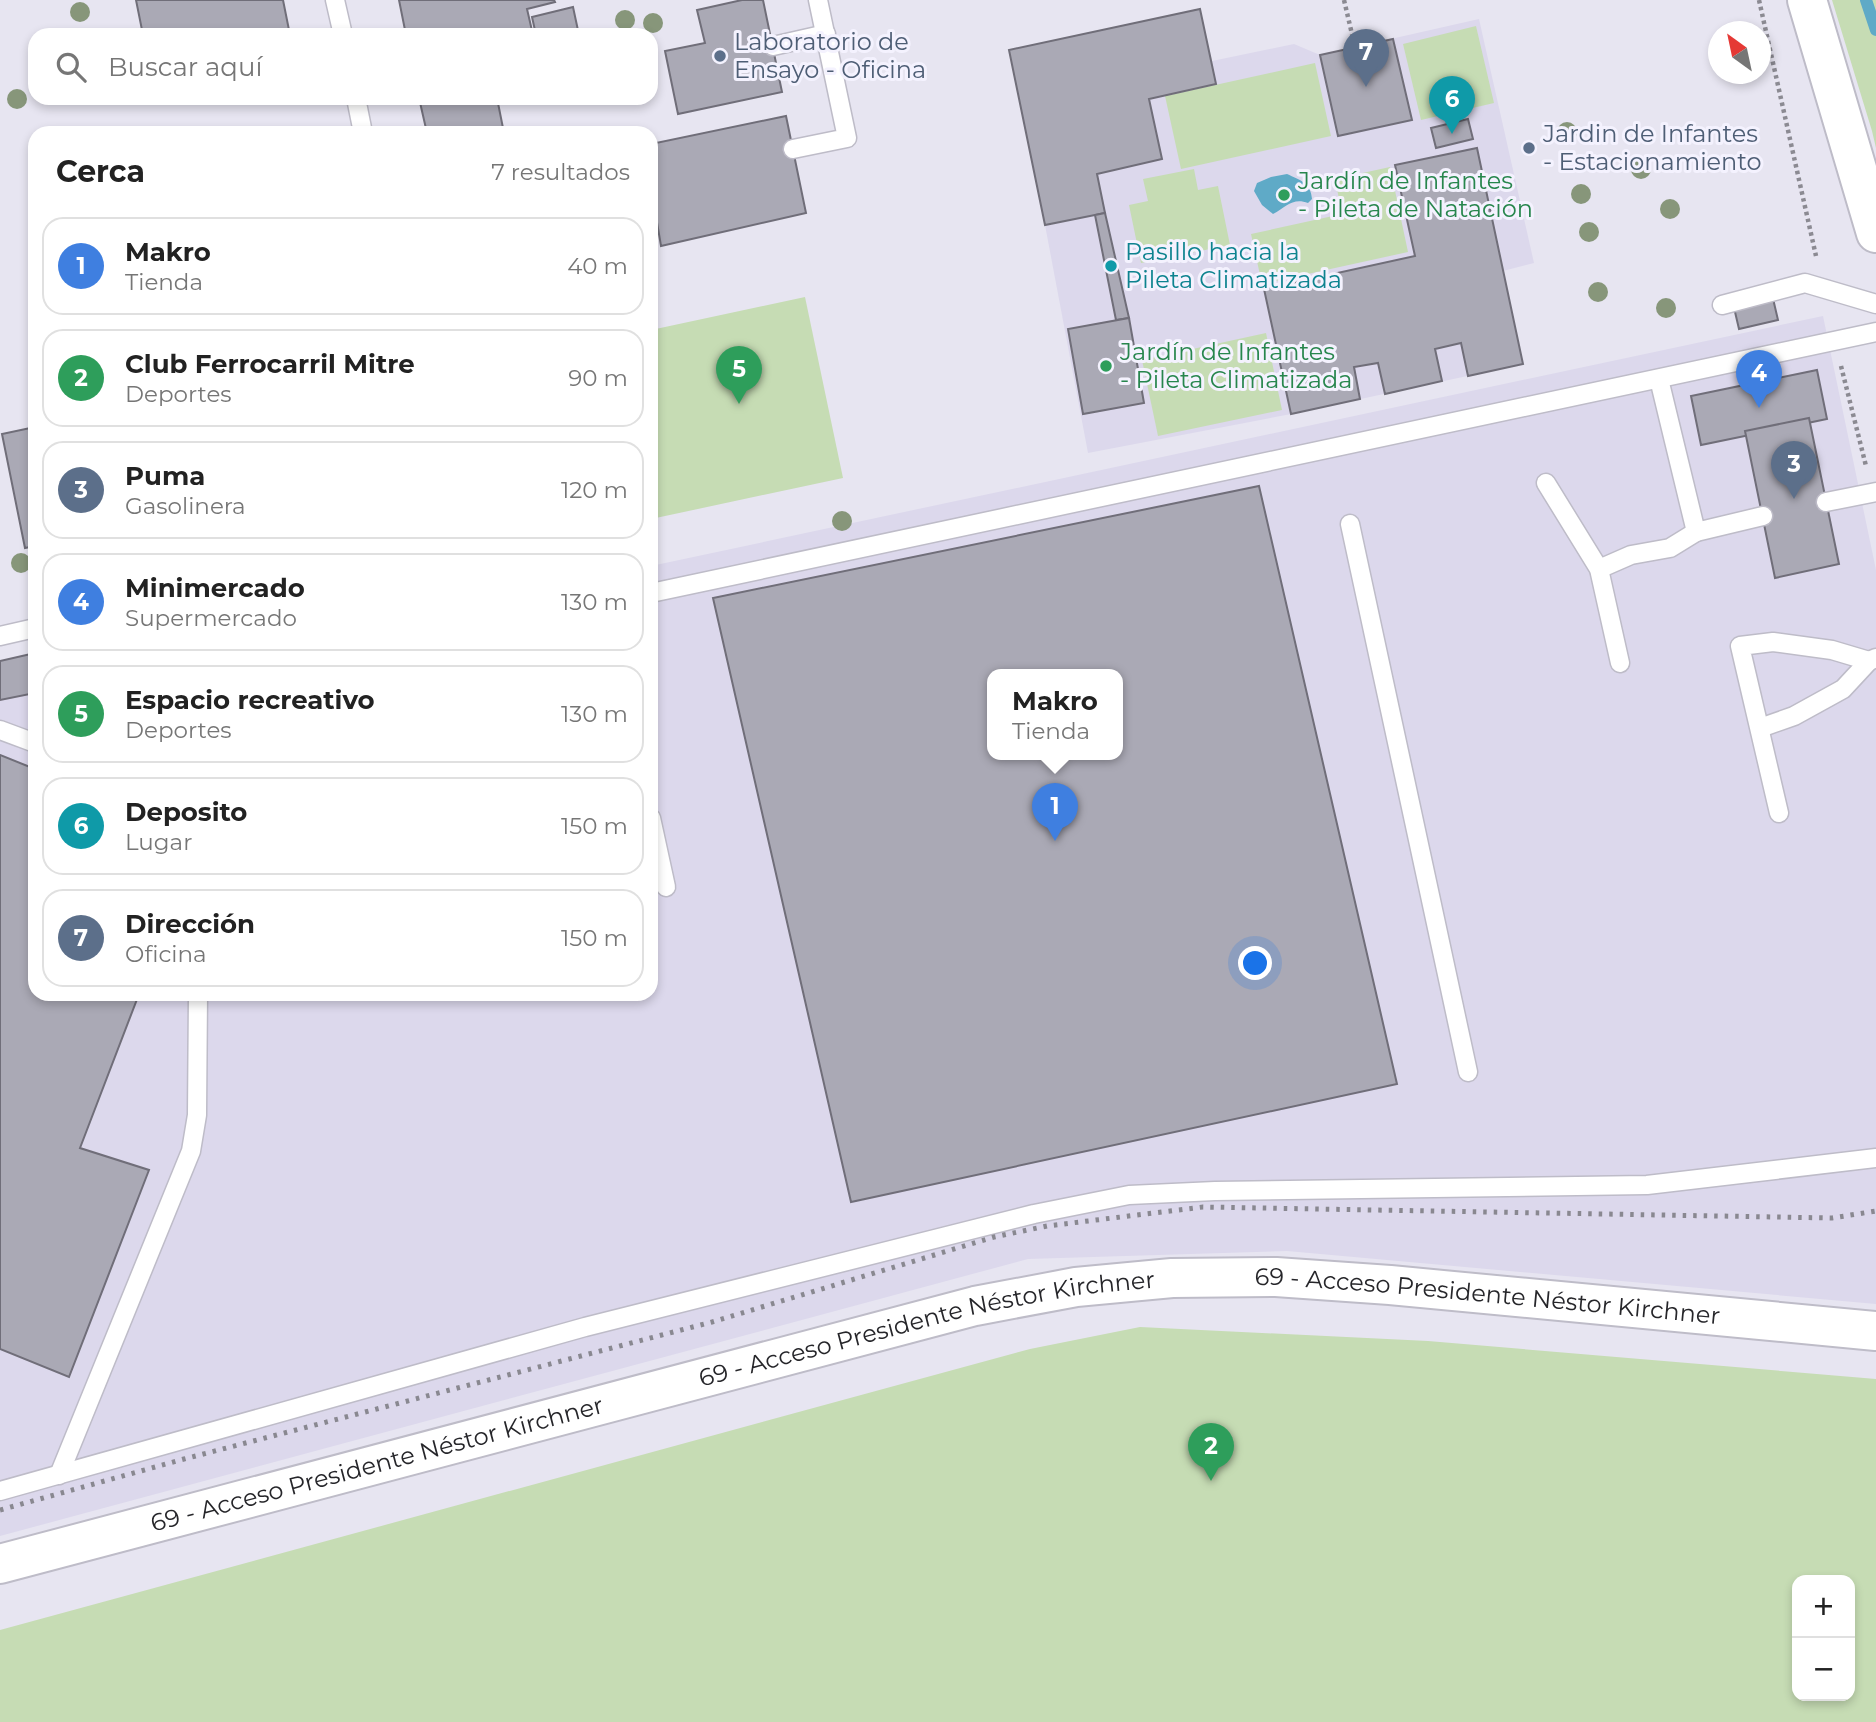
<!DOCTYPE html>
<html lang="es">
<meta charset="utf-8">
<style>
:root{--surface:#fff;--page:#f6f6f6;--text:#222;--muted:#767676;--line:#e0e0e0;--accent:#0f766e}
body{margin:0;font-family:Montserrat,sans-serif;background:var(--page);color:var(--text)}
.controls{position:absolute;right:21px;bottom:21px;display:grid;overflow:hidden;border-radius:14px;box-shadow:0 4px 10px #0003}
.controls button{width:63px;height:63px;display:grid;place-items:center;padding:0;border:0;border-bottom:2px solid var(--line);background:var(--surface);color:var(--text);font:35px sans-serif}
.compass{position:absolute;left:1708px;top:21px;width:63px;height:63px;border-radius:50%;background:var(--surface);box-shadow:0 4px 10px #0003;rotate:327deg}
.you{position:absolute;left:1256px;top:964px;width:24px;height:24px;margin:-18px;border:5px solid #fff;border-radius:50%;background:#1a73e8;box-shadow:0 0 0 10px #1a73e833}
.badge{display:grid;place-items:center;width:46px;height:46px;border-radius:50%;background:var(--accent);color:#fff;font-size:23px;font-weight:700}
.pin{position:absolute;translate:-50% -58px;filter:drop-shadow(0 2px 4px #0008)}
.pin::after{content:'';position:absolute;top:37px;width:24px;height:21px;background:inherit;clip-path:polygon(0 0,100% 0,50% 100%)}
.popup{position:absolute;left:987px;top:669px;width:136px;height:91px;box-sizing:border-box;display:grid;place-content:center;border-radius:14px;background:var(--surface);filter:drop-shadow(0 2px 5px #0005);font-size:23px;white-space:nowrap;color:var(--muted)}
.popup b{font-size:26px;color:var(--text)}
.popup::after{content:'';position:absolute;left:50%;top:100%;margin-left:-14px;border:14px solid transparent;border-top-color:var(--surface)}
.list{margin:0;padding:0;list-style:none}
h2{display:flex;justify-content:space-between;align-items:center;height:91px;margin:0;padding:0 28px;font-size:30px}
h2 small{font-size:23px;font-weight:400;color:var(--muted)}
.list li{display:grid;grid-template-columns:46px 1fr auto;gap:21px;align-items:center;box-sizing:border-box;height:98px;margin:0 14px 14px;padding:0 14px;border:2px solid var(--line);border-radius:21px}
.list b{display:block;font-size:26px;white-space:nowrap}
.list p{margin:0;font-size:23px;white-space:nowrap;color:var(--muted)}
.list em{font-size:23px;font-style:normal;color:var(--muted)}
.icon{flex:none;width:38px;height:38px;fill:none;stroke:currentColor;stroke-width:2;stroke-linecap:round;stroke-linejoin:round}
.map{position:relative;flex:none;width:1876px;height:1722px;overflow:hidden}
.search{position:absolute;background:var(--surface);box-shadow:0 4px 10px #0003;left:28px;top:28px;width:630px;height:77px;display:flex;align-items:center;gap:18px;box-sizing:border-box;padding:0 24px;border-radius:21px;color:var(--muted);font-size:26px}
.panel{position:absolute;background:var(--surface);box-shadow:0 4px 10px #0003;left:28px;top:126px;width:630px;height:875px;border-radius:21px}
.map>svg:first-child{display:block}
.built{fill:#dcd8ec;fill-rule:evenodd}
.green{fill:#c6dcb4;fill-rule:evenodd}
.water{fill:#5faac7}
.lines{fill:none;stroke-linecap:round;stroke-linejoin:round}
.stream{stroke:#5faac7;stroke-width:12}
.building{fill:#aaa9b5;stroke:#706e79;stroke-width:2;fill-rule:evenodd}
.service-casing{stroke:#bebcc8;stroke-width:21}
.tertiary-casing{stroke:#bebcc8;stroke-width:42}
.path{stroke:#8b8a92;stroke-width:4.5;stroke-dasharray:3.5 3.5;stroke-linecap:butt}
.service{stroke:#fff;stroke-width:18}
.tertiary{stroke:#fff;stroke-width:38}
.rail{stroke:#898890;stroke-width:5;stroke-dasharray:3.5 7;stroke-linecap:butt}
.tree{fill:#87967a}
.service-dot{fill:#5c6f8a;stroke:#f4f2fe;stroke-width:2.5}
.leisure-dot{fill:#2e9e5b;stroke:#f4f2fe;stroke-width:2.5}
.culture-dot{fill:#0f9aa8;stroke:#f4f2fe;stroke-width:2.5}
.labels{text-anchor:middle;stroke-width:6;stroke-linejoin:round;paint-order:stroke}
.service-label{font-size:24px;fill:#4e5e75;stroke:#f4f2fe;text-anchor:start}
.leisure-label{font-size:24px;fill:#27864d;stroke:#f4f2fe;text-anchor:start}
.culture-label{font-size:24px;fill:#0d838f;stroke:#f4f2fe;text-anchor:start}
.street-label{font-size:24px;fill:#26262a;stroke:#f4f2fe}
</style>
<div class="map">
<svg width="1876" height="1722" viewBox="0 0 1876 1722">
<rect width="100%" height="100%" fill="#e7e5f1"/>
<g class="built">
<polygon points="1200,9 1212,61 1294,44 1320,55 1479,19 1534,263 1503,271 1523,364 1291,414 1088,453 1045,225 1009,50"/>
<path d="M1823 316 1876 570V1304L1287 1251 1028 1259 0 1536V700L35 693V994H651V566ZM992 675H1118V755H992Z"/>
</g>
<g class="green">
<polygon points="1832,0 1876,0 1876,148 1872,131"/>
<polygon points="1476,26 1494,103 1421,120 1403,44"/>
<polygon points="1315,63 1331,136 1181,169 1165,96"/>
<polygon points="1390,167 1408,252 1262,284 1251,234 1342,214 1335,179"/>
<polygon points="1194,169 1198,190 1218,186 1230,245 1141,263 1129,205 1148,201 1143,179"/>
<polygon points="805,297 843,478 651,519 651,330"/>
<polygon points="1266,333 1282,410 1158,436 1142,360"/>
<path d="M1140 1327 1428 1341 1876 1379V1722H0V1630L1030 1349ZM1797 1580H1850V1696H1797Z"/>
</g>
<path class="water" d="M1287 174C1300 180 1311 183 1312 199L1308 203C1293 197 1286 207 1273 214L1262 205 1254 191 1257 183 1271 177Z"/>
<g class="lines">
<polyline class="stream" points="1866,0 1876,30"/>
</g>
<g class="building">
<polygon points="136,0 283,0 290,35 143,35"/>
<polygon points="399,0 554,0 555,2 527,9 533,35 406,35"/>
<polygon points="742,0 763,0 782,92 678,114 665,51 705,43 697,10"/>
<polygon points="573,7 579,35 536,35 532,17"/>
<polygon points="1200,9 1216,84 1149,99 1162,159 1097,174 1105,213 1045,225 1009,50"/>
<polygon points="1393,39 1412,120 1338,136 1320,55"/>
<polygon points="419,98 497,98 504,133 427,133"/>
<polygon points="786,116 806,213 661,246 651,187 651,144"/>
<polygon points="1468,119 1473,139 1436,148 1431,128"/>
<polygon points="1477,148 1523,364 1468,376 1461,343 1435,349 1442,381 1385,394 1378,363 1354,367 1360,399 1291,414 1264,289 1415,256 1395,165"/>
<polygon points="1105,213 1129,318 1116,320 1095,215"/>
<polygon points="1771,290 1778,320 1739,329 1732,299"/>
<polygon points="1129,318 1144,403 1083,414 1068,329"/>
<polygon points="1817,370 1827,419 1701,445 1691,396"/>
<polygon points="1809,418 1839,564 1775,578 1745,431"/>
<polygon points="35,427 35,546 25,548 2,434"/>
<path d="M1259 486 1397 1084 851 1202 713 598ZM992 675H1118V755H992Z"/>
<polygon points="35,653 35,693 0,700 0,661"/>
<polygon points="0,755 35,769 35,994 139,994 80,1148 149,1170 69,1377 0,1349"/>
</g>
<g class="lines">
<g class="service-casing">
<g id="service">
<polyline points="335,0 343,35"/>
<polyline points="773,46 826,34"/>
<polyline points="356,98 363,133"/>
<polyline points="793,149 847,138 818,0"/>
<polyline points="1722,305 1805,283 1876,304"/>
<polyline points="1659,379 1696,532 1763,516"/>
<polyline points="1546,483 1599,569 1620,663"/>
<polyline points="1826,502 1876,492"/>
<polyline points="1350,524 1468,1072"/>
<polyline points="1599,569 1631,555 1670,548 1696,532"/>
<polyline points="651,593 1876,332"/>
<polyline points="0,636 35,628"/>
<polyline points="1760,728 1794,716 1843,689 1869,661 1876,658"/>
<polyline points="0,730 35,743"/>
<polyline points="1779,813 1740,646 1773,642 1832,650 1869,661"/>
<polyline points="651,818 666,887"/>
<polyline points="59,1475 191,1151 197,1115 198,994"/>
<polyline points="0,1491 585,1327 1034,1214 1129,1195 1215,1191 1647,1185 1876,1158"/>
</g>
</g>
<g class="tertiary-casing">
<g id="tertiary">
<polyline points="1807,0 1876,233"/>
<path id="s1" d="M0 1564 975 1306 1076 1287 1172 1278 1276 1277 1390 1285 1876 1331"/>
</g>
</g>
<g class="path">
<polyline points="1344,0 1355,47"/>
<polyline points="1759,0 1816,256"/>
<polyline points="1841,366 1866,466"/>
</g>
<use href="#service" class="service"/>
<use href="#tertiary" class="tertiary"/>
<polyline class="rail" points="0,1510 184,1459 712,1322 994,1237 1047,1226 1203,1207 1832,1218 1876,1211"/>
</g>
<g class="tree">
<circle cx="80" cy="12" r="10"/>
<circle cx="625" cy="20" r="10"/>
<circle cx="653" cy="23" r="10"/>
<circle cx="17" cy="99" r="10"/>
<circle cx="1567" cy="132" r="10"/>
<circle cx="1641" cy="169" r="10"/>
<circle cx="1581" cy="194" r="10"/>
<circle cx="1670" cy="209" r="10"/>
<circle cx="1589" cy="232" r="10"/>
<circle cx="1598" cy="292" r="10"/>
<circle cx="1666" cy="308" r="10"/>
<circle cx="842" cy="521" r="10"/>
<circle cx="21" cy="563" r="10"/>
</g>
<g class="service-dot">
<circle cx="720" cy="56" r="7"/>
<circle cx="1529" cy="148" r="7"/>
</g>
<g class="leisure-dot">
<circle cx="1284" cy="195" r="7"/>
<circle cx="1106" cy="366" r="7"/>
</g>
<circle class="culture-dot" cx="1111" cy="266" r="7"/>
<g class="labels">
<g class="service-label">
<text x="734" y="50">Laboratorio de<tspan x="734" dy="28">Ensayo - Oficina</tspan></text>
<text x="1543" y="142">Jardin de Infantes<tspan x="1543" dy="28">- Estacionamiento</tspan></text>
</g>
<g class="leisure-label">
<text x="1298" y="189">Jardín de Infantes<tspan x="1298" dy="28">- Pileta de Natación</tspan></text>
<text x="1120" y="360">Jardín de Infantes<tspan x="1120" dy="28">- Pileta Climatizada</tspan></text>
</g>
<g class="culture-label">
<text x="1125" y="260">Pasillo hacia la<tspan x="1125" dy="28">Pileta Climatizada</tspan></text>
</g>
<g class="street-label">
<text dy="8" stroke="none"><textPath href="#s1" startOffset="1524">69 - Acceso Presidente Néstor Kirchner</textPath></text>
<text dy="8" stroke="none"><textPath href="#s1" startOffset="957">69 - Acceso Presidente Néstor Kirchner</textPath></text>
<text dy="8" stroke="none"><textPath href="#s1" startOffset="390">69 - Acceso Presidente Néstor Kirchner</textPath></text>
</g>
</g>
</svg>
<div class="controls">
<button>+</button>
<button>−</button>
</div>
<svg class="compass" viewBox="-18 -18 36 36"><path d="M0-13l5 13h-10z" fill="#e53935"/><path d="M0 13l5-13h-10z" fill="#767676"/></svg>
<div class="you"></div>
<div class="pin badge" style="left:1055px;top:841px;background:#3f7fe0">1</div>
<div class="popup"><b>Makro</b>Tienda</div>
<div class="pin badge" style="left:1211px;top:1481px;background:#2e9e5b">2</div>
<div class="pin badge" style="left:1794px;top:499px;background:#5c6f8a">3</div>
<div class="pin badge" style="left:1759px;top:408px;background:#3f7fe0">4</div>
<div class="pin badge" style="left:739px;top:404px;background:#2e9e5b">5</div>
<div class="pin badge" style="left:1452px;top:134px;background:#0f9aa8">6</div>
<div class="pin badge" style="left:1366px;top:87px;background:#5c6f8a">7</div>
<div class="search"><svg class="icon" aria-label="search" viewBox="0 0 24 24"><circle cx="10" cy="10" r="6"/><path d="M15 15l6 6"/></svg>Buscar aquí</div>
<section class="panel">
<h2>Cerca<small>7 resultados</small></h2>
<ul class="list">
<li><span class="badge" style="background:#3f7fe0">1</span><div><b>Makro</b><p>Tienda</p></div><em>40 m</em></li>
<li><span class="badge" style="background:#2e9e5b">2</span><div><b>Club Ferrocarril Mitre</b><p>Deportes</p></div><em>90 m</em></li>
<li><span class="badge" style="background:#5c6f8a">3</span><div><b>Puma</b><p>Gasolinera</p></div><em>120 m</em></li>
<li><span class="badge" style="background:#3f7fe0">4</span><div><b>Minimercado</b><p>Supermercado</p></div><em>130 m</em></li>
<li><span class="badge" style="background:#2e9e5b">5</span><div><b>Espacio recreativo</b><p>Deportes</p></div><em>130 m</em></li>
<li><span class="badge" style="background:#0f9aa8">6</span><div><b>Deposito</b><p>Lugar</p></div><em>150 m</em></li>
<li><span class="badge" style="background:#5c6f8a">7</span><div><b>Dirección</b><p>Oficina</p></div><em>150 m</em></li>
</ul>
</section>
</div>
